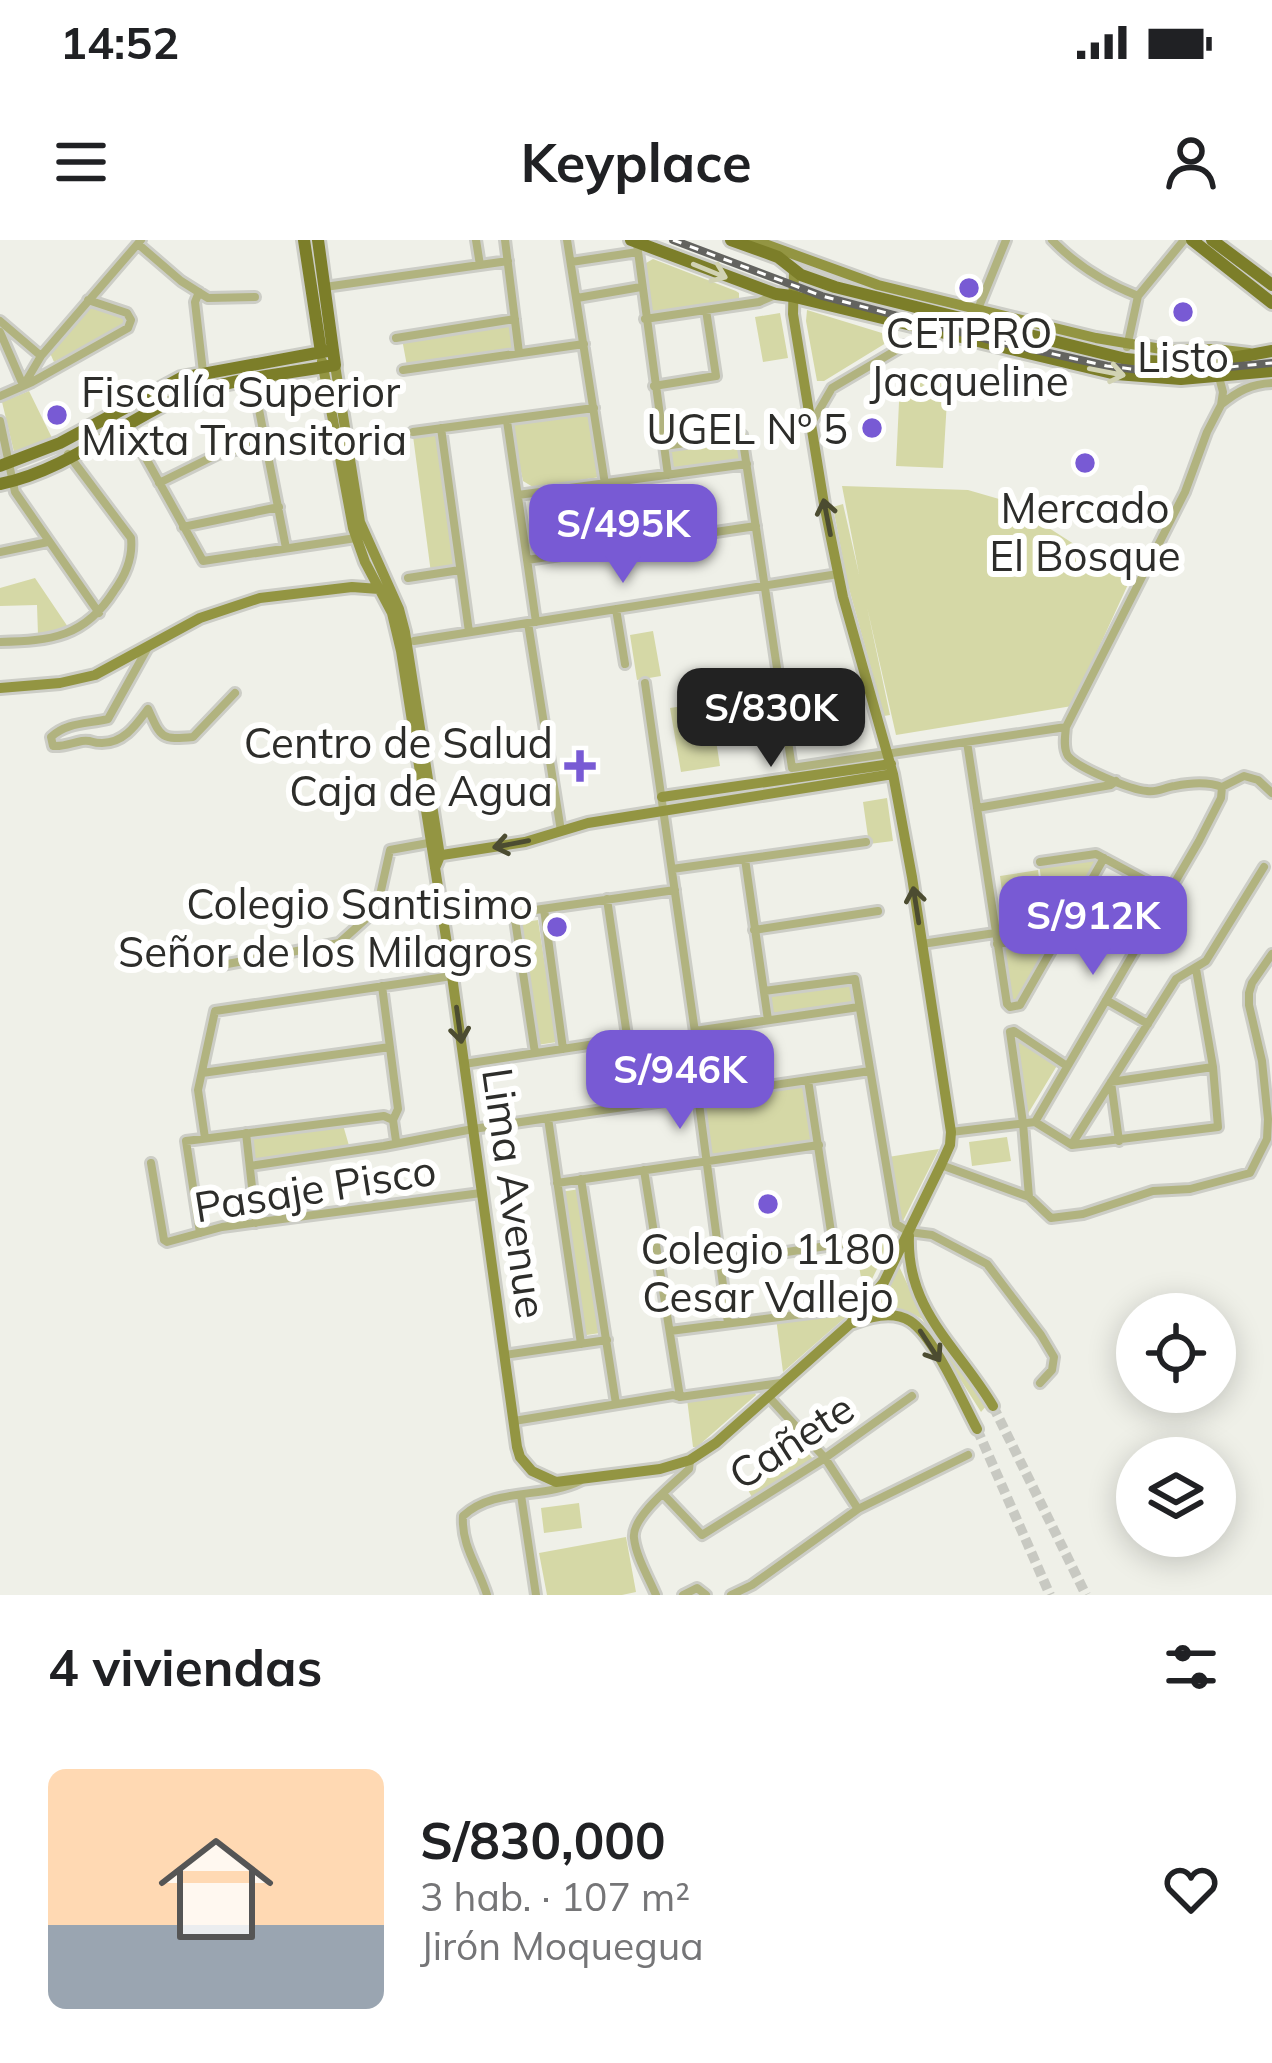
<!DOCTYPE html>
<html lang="es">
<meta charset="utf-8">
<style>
:root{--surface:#fff;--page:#f6f6f6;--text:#202124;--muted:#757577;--accent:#785ad4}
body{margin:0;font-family:Mulish,sans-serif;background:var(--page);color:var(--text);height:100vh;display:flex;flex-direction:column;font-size:45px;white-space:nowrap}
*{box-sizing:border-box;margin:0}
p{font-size:39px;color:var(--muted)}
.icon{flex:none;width:66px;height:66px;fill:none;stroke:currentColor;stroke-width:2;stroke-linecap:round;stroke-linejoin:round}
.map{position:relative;height:1355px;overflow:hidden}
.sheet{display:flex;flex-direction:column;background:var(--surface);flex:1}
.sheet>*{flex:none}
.controls{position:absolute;left:1116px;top:1053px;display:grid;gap:24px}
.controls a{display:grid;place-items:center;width:120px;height:120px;border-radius:50%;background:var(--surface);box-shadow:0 6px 30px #0003;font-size:60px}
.price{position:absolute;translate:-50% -102px;padding:0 27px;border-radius:24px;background:var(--accent);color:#fff;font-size:39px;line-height:78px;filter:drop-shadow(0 3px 6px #0008)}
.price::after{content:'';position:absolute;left:50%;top:72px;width:36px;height:27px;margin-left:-18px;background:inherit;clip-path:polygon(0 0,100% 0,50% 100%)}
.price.current{background:#222;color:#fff}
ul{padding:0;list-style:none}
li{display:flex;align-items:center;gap:36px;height:300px;padding:0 48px}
li span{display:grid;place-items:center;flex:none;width:336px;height:240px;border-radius:18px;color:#555}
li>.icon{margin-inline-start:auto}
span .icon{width:144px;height:144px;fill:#fffc;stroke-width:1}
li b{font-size:51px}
h2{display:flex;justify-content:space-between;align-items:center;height:144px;padding:0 48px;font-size:51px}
.status{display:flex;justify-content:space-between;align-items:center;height:84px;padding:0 60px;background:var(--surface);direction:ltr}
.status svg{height:33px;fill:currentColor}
header{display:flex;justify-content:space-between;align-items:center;height:156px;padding:0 48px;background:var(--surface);font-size:54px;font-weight:700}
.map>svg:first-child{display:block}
.green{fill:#d5d8a6}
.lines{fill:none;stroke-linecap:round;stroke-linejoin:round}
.secondary-tunnel{stroke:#c8c9c2;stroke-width:10;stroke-dasharray:10 5;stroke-linecap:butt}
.street-casing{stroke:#cccdc6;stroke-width:14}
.secondary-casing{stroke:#cccdc6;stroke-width:16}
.primary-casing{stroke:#cccdc6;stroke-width:18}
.street{stroke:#b1b37f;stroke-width:8}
.secondary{stroke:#939542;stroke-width:10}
.primary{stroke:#7c7e29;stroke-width:12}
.rail-casing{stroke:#63635f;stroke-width:8}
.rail{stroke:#fffffe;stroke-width:3;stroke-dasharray:9;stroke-linecap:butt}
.oneway{stroke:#d1d2b3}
.oneway2{stroke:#4c4c31}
.poi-dot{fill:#785ad4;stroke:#fffffe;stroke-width:4.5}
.labels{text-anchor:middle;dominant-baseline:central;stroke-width:12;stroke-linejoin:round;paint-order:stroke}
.poi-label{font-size:42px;fill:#2d2d2a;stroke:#fffffe}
.street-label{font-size:42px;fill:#2d2d2a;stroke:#fffffe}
</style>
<div class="status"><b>14:52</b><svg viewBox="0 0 49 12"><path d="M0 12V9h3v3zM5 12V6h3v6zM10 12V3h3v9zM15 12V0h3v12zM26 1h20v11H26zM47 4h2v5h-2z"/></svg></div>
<header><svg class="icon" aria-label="menu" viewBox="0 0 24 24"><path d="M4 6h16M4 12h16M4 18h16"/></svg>Keyplace<svg class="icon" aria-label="person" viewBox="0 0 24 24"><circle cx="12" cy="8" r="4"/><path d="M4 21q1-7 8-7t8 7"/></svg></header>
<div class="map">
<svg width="1272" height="1355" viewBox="0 0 1272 1355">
<rect width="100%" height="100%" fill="#eff0e8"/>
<path class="green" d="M653 19 736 51 739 53V59L736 62 651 74 644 32 646 23Z
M90 66 126 78 124 86 54 122 50 113Z
M807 70 882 93 886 103 824 141H817L806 81Z
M780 73 788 118 763 122 755 77Z
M510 83 514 109 407 126 402 99Z
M900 141 948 143 943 228 896 226Z
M29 151 53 200 15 216 2 162Z
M588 173 600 237 533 247 523 241 511 186 515 183Z
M440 192 458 329 431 333 413 196Z
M741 197 745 223 668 234 665 206Z
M842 246 968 250 1040 271 1038 281 1130 340 1072 466 896 495 867 367 890 475 884 476 847 341 833 267 843 264 859 334Z
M35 338 68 387 38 395 37 365 0 366V348Z
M653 391 661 436 637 440 630 395Z
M710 462 720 526 681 532 670 468Z
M887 558 893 601 869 604 863 562Z
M1095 616 1101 619 1059 691 1048 693 1039 623Z
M1038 630 1045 685 1007 690 1000 636Z
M538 680 557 802 537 805 519 683Z
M1050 698 1052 701 1017 765H1011L1000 705Z
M851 741 854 766 770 776 766 753Z
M1015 798 1058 824 1026 877Z
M803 842 812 902 708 917 700 857Z
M343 885 350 909 252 921 249 897Z
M1007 897 1011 921 972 926 969 902Z
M939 909 902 983 896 977 888 917Z
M580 949 600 1093 580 1096 560 952Z
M892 999 864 1055 855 1003Z
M899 1026 922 1076 988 1164 981 1172 922 1079C905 1068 890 1065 871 1070Z
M846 1071 847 1076 783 1132 776 1078Z
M753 1149 756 1155 697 1207H693L687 1159Z
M802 1206 814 1220 753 1259 748 1250Z
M579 1263 582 1288 544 1293 541 1268Z
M626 1297 636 1352 622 1355H547L539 1313Z"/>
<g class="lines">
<path class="secondary-tunnel" d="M993 1166 1086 1355
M977 1189 1050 1355"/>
<defs>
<path id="street" d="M476 0 480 25
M505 0 519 113
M567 0 605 244
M1052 0C1077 26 1105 43 1138 56
M138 4 181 41 208 58 255 57
M637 4 668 235
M571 22 638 12
M325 47 508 21
M199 52 195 62 203 132
M577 58 641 47
M978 69 1006 0
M645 79 759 62 775 55
M0 81 41 116
M0 92 23 145
M396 98 515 79
M1127 107 1138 56 1184 0
M403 130 584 104
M1219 137 1223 152 1221 165 1207 192 1185 252 1066 487C1065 496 1063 508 1068 516 1078 528 1131 550 1147 551 1157 553 1165 547 1175 546 1190 543 1209 542 1222 547
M253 139 286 308
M25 143 41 116 141 0
M654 146 716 136 706 70
M0 156 32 142 128 88 131 80 127 73 88 60
M1222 164C1238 151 1251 144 1272 143
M0 181 15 252 99 373
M507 181 536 382
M811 184 832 148 905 105
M128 186 203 321 356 298
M441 188 469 392
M413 192 594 168
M664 206 742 195 792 528 1066 487
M159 243 218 214 266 203
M518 255 747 224
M183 287 279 267
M0 312 48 302
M527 320 756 286
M408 338 460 330
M616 369 625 424
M528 383 561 591
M414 401 838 334
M0 402C51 401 85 397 114 351 125 336 133 317 131 298L68 214
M147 409 108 479C88 484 67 482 51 497L53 506C64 507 71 503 82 501 95 500 89 503 102 503 124 503 136 485 148 469 161 498 161 500 193 497L235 453
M645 443 704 855
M967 502 1007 764 1010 767 1020 765 1104 618
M1222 547 1244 536 1258 540 1272 553
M977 568 1111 545 1116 541
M745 619 768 780
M1040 622 1096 614 1169 653
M672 629 866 602
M607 659 637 864
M544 669 563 809
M754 690 878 671
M922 704 995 693
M997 704 1061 694
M222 725 339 703 367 678 380 655 390 610 434 602
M382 746 398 869 393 880
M764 751 855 739 896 984 909 992 932 995 987 1024 1041 1095 1054 1117 1052 1130 1040 1143
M1106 760 1148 784
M695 791 859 767
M1010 792 1023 883 1029 957
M1010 792 1014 791 1067 826
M535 813 514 673 675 650
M464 824 628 799
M202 833 390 807
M808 840 833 1005
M698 856 728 1083
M548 878 581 1104
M1035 882 1072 905 1218 887 1213 827 1196 729
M951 892 1035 882 1199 601 1221 558 1222 547
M246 893 256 983
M205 898 198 850 215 771 452 736
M1119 901 1111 842 1213 827
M1072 904 1176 739 1206 721 1264 627
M151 923 164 1000 167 1002 222 987 481 953
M941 925 1029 957 1051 978 1083 974 1153 951 1190 949 1250 933 1267 899 1268 879 1262 821 1249 765V753L1252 743 1272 714
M250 926 384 906 473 889 870 831
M644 930 680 1157
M581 939 616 1164
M557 943 819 905
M200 993 186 901 384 876 393 880 396 901
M720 1022 853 1002
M670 1091 866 1066
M504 1115 607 1100
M768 1156 825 1218 858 1269
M514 1181 673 1155 680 1157 781 1143
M521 1255 536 1355
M664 1255 702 1295 825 1218 912 1156
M487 1355C479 1328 461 1306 463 1276 494 1247 544 1259 580 1241
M656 1355C649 1338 636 1317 634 1298 631 1277 674 1244 689 1229L690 1221
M683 1355 697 1348 706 1355
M731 1355 752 1345 858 1269 968 1215"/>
<path id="secondary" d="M754 0 878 45 1096 98 1167 110 1215 109 1249 113
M322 121 353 288 365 322 392 373 401 411 452 736 517 1207 520 1217 532 1231 556 1242 660 1229 690 1220 716 1203 850 1084 884 1042 941 925 950 905 951 892 912 637 893 534 843 357 824 264 793 74 794 31
M335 125 360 282 399 369 405 392 440 616 435 628
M0 448 60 443 95 435 200 378 260 358 352 347 379 349
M662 557 891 524
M436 616 525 602 588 583 893 534
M909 996C906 1070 958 1107 993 1166
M853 1083C871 1076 893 1070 910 1081 934 1096 963 1163 977 1189"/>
<path id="primary" d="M304 0 321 112
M631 0 776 54 791 56 1116 134 1181 139 1272 131
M731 0 778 17 801 35 835 47 1126 119C1177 126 1222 121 1272 111
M1192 0 1272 63
M1212 0 1272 45
M0 226 60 203 181 138 333 110
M0 244C63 231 113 189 169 162 220 139 280 135 335 125L318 0"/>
</defs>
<use href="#street" class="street-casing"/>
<use href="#secondary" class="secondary-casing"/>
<use href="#primary" class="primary-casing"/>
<use href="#street" class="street"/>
<use href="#secondary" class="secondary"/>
<use href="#primary" class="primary"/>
<defs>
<path id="rail" d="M673 0 822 56 986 99 1107 126 1165 133 1272 123"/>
</defs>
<use href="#rail" class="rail-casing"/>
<use href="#rail" class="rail"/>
</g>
<defs><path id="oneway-shaft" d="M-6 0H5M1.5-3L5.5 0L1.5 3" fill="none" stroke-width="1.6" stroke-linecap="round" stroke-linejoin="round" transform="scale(3)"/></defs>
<g class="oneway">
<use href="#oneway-shaft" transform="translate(710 31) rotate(22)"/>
<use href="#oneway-shaft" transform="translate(1107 132) rotate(11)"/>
</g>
<g class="oneway2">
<use href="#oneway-shaft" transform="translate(827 277) rotate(-101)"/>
<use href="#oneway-shaft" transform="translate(511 604) rotate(169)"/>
<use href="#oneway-shaft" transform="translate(916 665) rotate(-99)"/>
<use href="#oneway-shaft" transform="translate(459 785) rotate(82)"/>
<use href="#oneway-shaft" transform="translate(930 1106) rotate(57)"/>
</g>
<g class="poi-dot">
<circle cx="969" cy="48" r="12"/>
<circle cx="1183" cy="72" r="12"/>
<circle cx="57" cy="175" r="12"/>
<circle cx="872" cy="188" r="12"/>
<circle cx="1085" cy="223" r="12"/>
<path d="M574 508h12v12h12v12h-12v12h-12v-12h-12v-12h12z"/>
<circle cx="557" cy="687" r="12"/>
<circle cx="768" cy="964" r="12"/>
</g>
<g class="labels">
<g class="poi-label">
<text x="969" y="92">CETPRO<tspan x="969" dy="48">Jacqueline</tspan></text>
<text x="1183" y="116">Listo</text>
<text x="81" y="151" text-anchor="start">Fiscalía Superior<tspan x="81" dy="48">Mixta Transitoria</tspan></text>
<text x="848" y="188" text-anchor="end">UGEL Nº 5</text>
<text x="1085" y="267">Mercado<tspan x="1085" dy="48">El Bosque</tspan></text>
<text x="553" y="502" text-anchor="end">Centro de Salud<tspan x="553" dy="48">Caja de Agua</tspan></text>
<text x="533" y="663" text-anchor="end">Colegio Santisimo<tspan x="533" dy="48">Señor de los Milagros</tspan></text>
<text x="768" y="1008">Colegio 1180<tspan x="768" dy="48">Cesar Vallejo</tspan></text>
</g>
<g class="street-label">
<text transform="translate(315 948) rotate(-9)">Pasaje Pisco</text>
<text transform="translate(515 953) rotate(82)">Lima Avenue</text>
<text transform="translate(791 1201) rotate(-33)">Cañete</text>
</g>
</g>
</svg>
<div class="controls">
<a><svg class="icon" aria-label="locate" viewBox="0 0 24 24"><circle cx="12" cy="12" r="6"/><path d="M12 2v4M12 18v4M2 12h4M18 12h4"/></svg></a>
<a><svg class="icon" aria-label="layers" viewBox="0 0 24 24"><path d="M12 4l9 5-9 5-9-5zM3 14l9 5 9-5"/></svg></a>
</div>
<b class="price" style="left:623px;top:346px">S/495K</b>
<b class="price current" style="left:771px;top:530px">S/830K</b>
<b class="price" style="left:1093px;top:738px">S/912K</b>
<b class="price" style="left:680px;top:892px">S/946K</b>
</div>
<section class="sheet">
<h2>4 viviendas<svg class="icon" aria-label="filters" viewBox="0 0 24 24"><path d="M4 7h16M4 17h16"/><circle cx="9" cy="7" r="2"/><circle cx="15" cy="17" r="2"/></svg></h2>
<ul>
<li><span style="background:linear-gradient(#ffd9b3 65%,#9aa5b1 0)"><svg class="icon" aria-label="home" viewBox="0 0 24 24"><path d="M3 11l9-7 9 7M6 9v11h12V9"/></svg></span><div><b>S/830,000</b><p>3 hab. · 107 m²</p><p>Jirón Moquegua</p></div><svg class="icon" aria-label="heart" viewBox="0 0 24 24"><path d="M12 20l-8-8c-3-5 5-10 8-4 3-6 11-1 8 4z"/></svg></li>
</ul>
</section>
